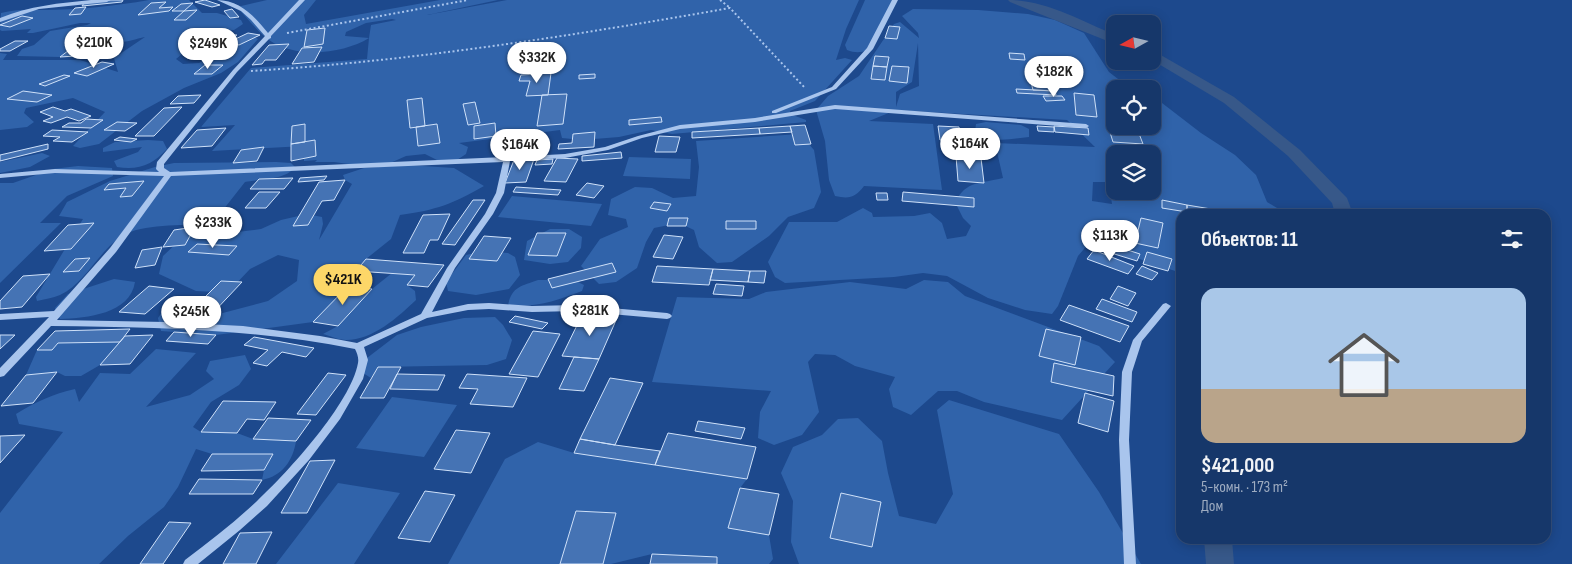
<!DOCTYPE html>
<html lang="ru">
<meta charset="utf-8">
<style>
:root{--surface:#16376a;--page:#234272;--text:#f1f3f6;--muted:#9eacc1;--line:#35517e;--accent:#fdd768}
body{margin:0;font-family:"Sofia Sans Condensed",sans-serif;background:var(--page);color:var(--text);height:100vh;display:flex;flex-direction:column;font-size:19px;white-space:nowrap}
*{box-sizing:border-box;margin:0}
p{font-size:16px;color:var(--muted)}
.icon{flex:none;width:28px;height:28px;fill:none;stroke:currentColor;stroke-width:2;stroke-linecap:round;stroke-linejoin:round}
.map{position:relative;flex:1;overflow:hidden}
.side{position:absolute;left:1176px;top:209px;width:375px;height:335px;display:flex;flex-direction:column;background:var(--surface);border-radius:15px;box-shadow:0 2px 12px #0003,0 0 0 1px var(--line)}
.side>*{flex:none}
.needle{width:32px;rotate:262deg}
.fabs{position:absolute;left:1106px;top:15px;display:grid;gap:10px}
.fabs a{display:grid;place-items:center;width:55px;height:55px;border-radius:10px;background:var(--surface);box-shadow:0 2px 12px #0003,0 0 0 1px var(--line);font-size:25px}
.price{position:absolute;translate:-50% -42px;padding:0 11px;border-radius:18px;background:#fff;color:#222;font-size:16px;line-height:32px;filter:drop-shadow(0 1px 2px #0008)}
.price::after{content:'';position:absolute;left:50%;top:30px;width:15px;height:11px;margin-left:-8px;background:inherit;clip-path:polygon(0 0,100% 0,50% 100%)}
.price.current{background:var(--accent);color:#111}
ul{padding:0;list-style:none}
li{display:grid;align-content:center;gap:10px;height:265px;padding:0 25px}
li+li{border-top:1px solid var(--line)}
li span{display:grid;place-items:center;height:155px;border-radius:15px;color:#555}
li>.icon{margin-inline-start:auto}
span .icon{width:90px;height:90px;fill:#fffc;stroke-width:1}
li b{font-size:21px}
h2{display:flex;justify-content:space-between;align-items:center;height:60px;padding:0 25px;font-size:21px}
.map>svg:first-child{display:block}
.green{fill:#3063aa;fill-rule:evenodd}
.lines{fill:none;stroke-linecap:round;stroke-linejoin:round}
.canal{fill:#375889;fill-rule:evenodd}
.building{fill:#4573b4;stroke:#cfe1f9}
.path{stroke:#a9c5ed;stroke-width:2;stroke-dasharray:2 2.5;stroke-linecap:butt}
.minor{fill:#a9c5ed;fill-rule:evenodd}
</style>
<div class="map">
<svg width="1572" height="564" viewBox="0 0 1572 564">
<rect width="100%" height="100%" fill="#1d498d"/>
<path class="green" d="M149 0H189L202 13H217L241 20 243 24 234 30 206 34 176 59 183 64 199 63 212 56 207 50C218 43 248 33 258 39L238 62 221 73 184 88 142 111 99 144 80 148 73 146 105 112 73 98 26 108 24 113 34 122 27 127 0 130V53L7 54 3 60H80L118 72 114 58 145 37C130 40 120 46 105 38L109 32 101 33 74 42H100L123 47 103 58 17 56 22 49 34 45 50 31 87 25 91 23H80L33 33H27L31 29 2 31 0 30 1 13C16 9 28 10 43 10 78 10 115 6 149 0Z
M267 0H316L304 15 306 24 440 0H498L427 15 507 0H859L846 29 836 60 845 58 852 60 815 101 790 111V114L806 120V122L672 134 651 130 619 137 582 140 562 138 560 130 459 143 468 147 466 154 454 162H441L425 154 406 156 388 164 363 166 334 162H315L317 160 304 161V146L212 151 235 125 201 127 251 68 367 59 369 38C343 54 296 59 269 40 257 31 247 18 237 7ZM392 19 396 20 371 25 369 38 345 36 346 32 366 23Z
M865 0H894L868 50C860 53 855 53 847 50L845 45Z
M913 9 978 10 1028 14 1055 20 1084 33 1109 72 1131 89H1115V126H1152L1153 98 1162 103 1201 133 1235 155 1256 175 1267 202 1287 214H1181V273L1104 247 1089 243 1078 256 1058 306 1052 314 1025 310 988 298 947 276 923 273 894 277 785 283 775 277 768 262 789 222H837L863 208 872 213 873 217 914 216 930 213 942 223 947 239 966 236 971 226 963 218 955 202C967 180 980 184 1003 178L995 143 1095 147 1067 120 896 110 869 121 933 124 942 190 864 186C855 198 849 199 835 196L829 180 825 141 816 110 828 96 859 76 894 24 900 22 919 38 918 33 902 16ZM918 43 919 86 900 94 896 107V92L912 82ZM1115 154H1152V191H1115ZM1093 182H1109L1112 204 1092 201Z
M986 122 1021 125 1029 129V137C1011 139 988 144 975 131L976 124Z
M800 134 814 150 821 192 814 208 788 217 769 236 732 262 717 263 699 247 694 230 679 223 654 228 646 242 637 268 616 282 599 284 581 266 600 239 628 227 626 219 608 215 611 199 635 187 652 188 673 198 696 196 699 167 696 141Z
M148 140 163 141 167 149C153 164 139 171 117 167L114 161 138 152 142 147 103 152V148L115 142Z
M42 153 50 156 30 167 0 173V162Z
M629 157 691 159 690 179 623 176Z
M276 162 291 163 295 167C286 180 260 179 245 182L212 224C189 225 147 224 128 233 99 247 88 282 60 295 53 298 44 299 37 301L36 297 83 219 59 216 67 202 110 181 155 167 174 163Z
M407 165 454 168 484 186C452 204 437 210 400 215L391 239 366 259 356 271 348 286 313 322 216 335 161 331 158 318 162 312 179 308 200 319 268 301 297 281 299 260 278 255 250 269 232 288 218 292 196 291 159 274 163 256 182 238 208 230 223 228 237 232 261 229 281 220 307 214 322 217 323 224 319 240 352 184 345 180 343 175 364 168Z
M78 166 112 168 113 176 67 196 40 223H61L0 283V183H13L53 169Z
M512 196 602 204 591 226 498 217Z
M550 229H569L582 237 581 248 568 262 550 264 524 260 527 241Z
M484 251 508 253 515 257 520 275 509 289 476 295 448 291 446 282 466 255Z
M392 273 415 275 407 285 415 291 416 300C398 317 373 340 346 340 339 340 330 336 323 334L338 326 372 289Z
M114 279 135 282C130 314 87 318 60 319L55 308 68 294Z
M538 280H574L584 285 582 291C556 301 536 308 508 305 512 286 522 286 538 280Z
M924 280 948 282 965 296 1099 346 1115 362 1062 420 984 402 957 391H938L911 415 893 407 889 389 895 377 855 366 835 355 815 354 808 362 819 412 802 435 774 445 758 438 760 412 771 391 652 382 677 297 749 299 766 292 850 282 906 289Z
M495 317 503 325 512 340 506 359 487 365 378 367 371 378 363 373 367 358 397 335 421 327 464 318Z
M120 342 100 365 81 376H65L57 372 26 375 37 350H52L58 343Z
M156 349 196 353 146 407 190 395 214 379 206 371 210 361 245 355 251 369 239 385 211 402 193 427 201 432 237 433 253 439 296 441C293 461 282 476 262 480L264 470 273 454H212L196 449 178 487 164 507 128 536 99 564H0V513L63 432 19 424 16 414C35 402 53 394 75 389L79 402 100 373 130 374Z
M392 397 457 405 424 457 356 448Z
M949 400 1059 434 1099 492 1141 564H799L791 542 793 501 781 473 793 447 822 435 838 419 858 418 882 441 888 473 899 516 936 524 953 494 937 410Z
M538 442 574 453 747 479 740 488 728 528 769 535 773 559 769 564H717V557L652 554 611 564H603L616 513 577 511 560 564H448L505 459Z
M338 483 400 493 354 564H276Z"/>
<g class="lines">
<path class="canal" d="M1008 0C1045 0 1082 21 1115 35V44L1010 2Z
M1152 50 1234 97 1300 150 1347 198 1353 214H1335L1332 203 1288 156 1224 103 1152 60Z
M1204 539H1232L1234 564H1206Z"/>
</g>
<path class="building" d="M111 0H123L122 2 82 6 84 3Z
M205 0 220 5 212 7 195 2Z
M166 2 159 8 173 7 169 11 138 15 151 3Z
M193 3 184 11H172L181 4Z
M86 7 81 14 69 15 75 8Z
M232 9 239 17 230 18 224 11Z
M197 10 186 20H174L184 11Z
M22 16 33 18 10 27 0 25Z
M889 26 900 27 897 39 885 38Z
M325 28 323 44 304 47 307 30Z
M248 33 260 35 239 45 227 43Z
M106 34 92 45H77L91 35Z
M219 34 237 35 218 48 200 47Z
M15 41H28L10 51H0V49Z
M289 44 276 60H265L262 64 252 65 269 45Z
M89 46 76 56 60 57 73 47Z
M322 47 314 62 292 64 302 48Z
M203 48 199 57 187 58 190 50Z
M1009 53 1024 54 1025 60 1010 59Z
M875 56 889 57 887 67 873 66Z
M102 62 114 64 87 76 74 73Z
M205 65H223L212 74H194Z
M873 66 887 67 885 80 871 79Z
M892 66 909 67 907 83 889 81Z
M1028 67 1049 68 1053 83 1031 82Z
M551 73 548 95 526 96 530 81H519L521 75Z
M595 74V78L579 79V75Z
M64 75 70 76 45 86 39 84Z
M1031 82 1053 83 1055 91 1033 90Z
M1016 89 1055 91 1056 95 1017 93Z
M23 91 52 95 37 102 7 99Z
M1074 93 1094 95 1097 117 1076 115Z
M567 94 563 124 537 126 542 95Z
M201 95 194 103 170 104 178 96Z
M1043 96H1062L1065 100 1046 101Z
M422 98 425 126 410 128 407 100Z
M475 102 480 123 468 125 463 104Z
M53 107 65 111 71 109 91 116 79 121 67 117 51 123 43 121 53 117 40 112Z
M182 107 154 136H135L164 108Z
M661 117 662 122 629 125V120Z
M86 119 103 120 91 128 62 127 69 123H81Z
M117 122 137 123 125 131 104 130Z
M495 123 496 136 474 139V126Z
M305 124V142L291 144 292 126Z
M437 124 440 143 418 146 416 127Z
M805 125 811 144 795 145 790 126Z
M790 126 792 132 760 134 759 128Z
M938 126 959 127 961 141 940 140Z
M1037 126 1054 127V132L1038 131Z
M1054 126 1088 128 1089 135 1055 132Z
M226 128 212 146 181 148 197 130Z
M759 128 760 134 692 138V132Z
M1109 129 1138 131 1143 144 1113 142Z
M52 130 88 132 72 142 53 141 60 137 43 136Z
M595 132 594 147 558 149 559 144 572 143 573 134Z
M659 136 680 137 676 152H655Z
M120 137 137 139 131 142 114 140Z
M315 140 316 156 291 161V144Z
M48 144V149L0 161V155Z
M264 147 257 161 233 163 241 150Z
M1117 149 1138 150 1139 154H1119Z
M621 152 622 158 582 161V156Z
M956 156 981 158 984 183 958 181Z
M557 158 578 159 566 182 544 181Z
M534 159 526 182 505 183 514 160Z
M553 159 552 164 535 165 537 160Z
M327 176 324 180 298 182 300 178Z
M293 178 284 189H250L259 179Z
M345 180 334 200 322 201 308 225 293 226 319 182Z
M144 181 132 196 120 197 126 188 104 190 109 184Z
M587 183 604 186 594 198 576 195Z
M516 187 561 190 558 195 513 192Z
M259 192H280L266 208H245Z
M903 192 974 198V207L902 201Z
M876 193H887L888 200H877Z
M473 200H485L455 245 442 244Z
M1162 200 1187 205V212L1162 208Z
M654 202 671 204 667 211 650 208Z
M1187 205 1217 210V214H1187Z
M450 214 438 240H430L424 253H403L423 215Z
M669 218H688L686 226H667Z
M1141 218 1163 223 1158 248 1135 243Z
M726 221H756V229H726Z
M94 223 71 249 44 251 68 225Z
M195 227 185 245 163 247 174 230Z
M537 233H566L557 256 528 255Z
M664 235 683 237 673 259 653 257Z
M484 236 511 238 497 261 469 259Z
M197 244 237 246 229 255 188 252Z
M1112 245 1140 254 1137 261 1108 252Z
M162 247 155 265 135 268 142 250Z
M1094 250 1134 266 1128 274 1087 259Z
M1147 252 1172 259 1168 271 1143 264Z
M90 258 79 271 63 272 75 259Z
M366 259 444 265 428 287 407 285 415 275 356 271Z
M612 263 616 272 552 288 548 279Z
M657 266 713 269 709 285 652 282Z
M1142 266 1158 273 1152 280 1136 274Z
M713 269 750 271 748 282 710 280Z
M750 271H766L764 283 748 282Z
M50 274 22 307 0 309V301L23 276Z
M221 281 242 282 211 315 189 313Z
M716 284 744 286 742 296 713 294Z
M149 286 174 289 145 314 119 312Z
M348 286 372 289 338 326 313 322Z
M1118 286 1136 293 1128 306 1110 299Z
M1102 299 1137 312 1132 322 1096 309Z
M1069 305 1129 326 1120 342 1060 320Z
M582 315 617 318 599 359 562 356Z
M515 316 548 323 542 329 509 322Z
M130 329 120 342 58 343 52 350H37L55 331Z
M1046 329 1081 337 1075 365 1039 356Z
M533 331 560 334 538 377 509 374Z
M174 332 216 335 208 344 166 341Z
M0 335H15L0 349Z
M153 335 130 364 100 365 125 336Z
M254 337 314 348 306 357 282 352 267 366 253 363 268 350 244 345Z
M574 357 599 359 584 391 559 389Z
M1054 363 1114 376 1113 396 1051 382Z
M378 367H401L384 398H360Z
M57 372 33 403 1 406 26 375Z
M328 373 346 375 316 415 297 414Z
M397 374 445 375 438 390 390 389Z
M467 374 527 378 513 407 470 404 478 389 459 388Z
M610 378 643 383 615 445 580 439Z
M1085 393 1114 401 1108 432 1078 423Z
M223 401 276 402 264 420 247 419 237 433 201 432Z
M268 418 311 420 296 441 253 439Z
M698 421 745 428 741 439 695 431Z
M456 430 490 433 471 473 434 469Z
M668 433 756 447 747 479 655 465Z
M25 435 0 463V436Z
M580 439 615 445 660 451 655 465 574 453Z
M212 454H273L264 470 201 471Z
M335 460 307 513H281L310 461Z
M199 479 262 480 253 494H189Z
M740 488 779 494 769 535 728 528Z
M425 491 455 495 430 542 398 538Z
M841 493 881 502 872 547 830 538Z
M576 511 616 513 603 564H560Z
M169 522 191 523 163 564H140Z
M272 532 256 564H223L240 533Z
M652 554 717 557V564H650Z"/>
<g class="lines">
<path class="path" d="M720 0 729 7
M287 33 468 0
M251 71C412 61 571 36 730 8L805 88"/>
<path class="minor" d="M91 0H110L107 2 39 9 0 22V18C29 6 60 3 91 0Z
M217 0C240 0 255 17 268 33L299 0H305L271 36V38L269 39 237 72 164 164V168L170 172 504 157 507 156 510 157 565 154 605 147 638 136 680 125 755 118 835 105 1086 124 1089 126 1086 128 835 109 755 122 680 129 642 138 608 150 565 158 510 161 504 193 493 214 455 268 432 312 468 304 489 303 532 306 577 305 667 313 670 314 672 316 670 318 667 319 577 311 532 312 489 309 468 310 427 318 364 347 368 360 363 379 340 419 309 460 267 506 240 530 198 564H183L185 560C210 541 235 522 258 500 288 472 351 403 358 363 359 358 357 353 355 349 254 329 153 327 51 326L4 376 0 377V368L49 317 0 320V314L54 311 110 248 164 176 55 173 0 178V174L55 169 159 172 156 169 157 162 233 70 265 36 251 20 241 11ZM503 162 496 193 485 214 447 268 421 314 357 343 320 336 243 326 166 322 57 320 116 252 171 176Z
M892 0H898L873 49 836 89 776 113H772V111L832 87 867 48Z
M1166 303 1171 306 1142 341 1132 372 1129 440 1136 564H1124L1119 440 1122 372 1133 340 1163 304Z"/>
</g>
</svg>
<div class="fabs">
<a><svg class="needle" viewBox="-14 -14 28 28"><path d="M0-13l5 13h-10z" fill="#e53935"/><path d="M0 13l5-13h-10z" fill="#9eacc1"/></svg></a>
<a><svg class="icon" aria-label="locate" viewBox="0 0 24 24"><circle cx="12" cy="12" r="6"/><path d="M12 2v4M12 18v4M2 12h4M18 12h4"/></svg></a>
<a><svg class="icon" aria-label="layers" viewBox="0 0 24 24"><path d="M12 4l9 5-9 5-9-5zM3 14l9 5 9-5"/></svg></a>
</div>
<b class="price" style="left:94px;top:69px">$210K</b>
<b class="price" style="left:208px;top:70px">$249K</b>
<b class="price" style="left:537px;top:84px">$332K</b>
<b class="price" style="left:1054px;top:98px">$182K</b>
<b class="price" style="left:970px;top:170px">$164K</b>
<b class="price" style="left:520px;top:171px">$164K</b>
<b class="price" style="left:213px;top:249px">$233K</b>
<b class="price" style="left:1110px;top:262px">$113K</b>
<b class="price current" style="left:343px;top:306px">$421K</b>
<b class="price" style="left:590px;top:337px">$281K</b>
<b class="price" style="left:191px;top:338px">$245K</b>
<section class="side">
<h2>Объектов: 11<svg class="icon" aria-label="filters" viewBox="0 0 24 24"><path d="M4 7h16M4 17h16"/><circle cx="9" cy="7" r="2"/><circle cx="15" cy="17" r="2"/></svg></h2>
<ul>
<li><span style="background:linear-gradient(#a9c7e8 65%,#b9a48a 0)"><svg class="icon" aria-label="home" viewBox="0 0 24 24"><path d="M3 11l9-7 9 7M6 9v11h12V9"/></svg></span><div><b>$421,000</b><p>5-комн. · 173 m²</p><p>Дом</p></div></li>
</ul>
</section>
</div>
